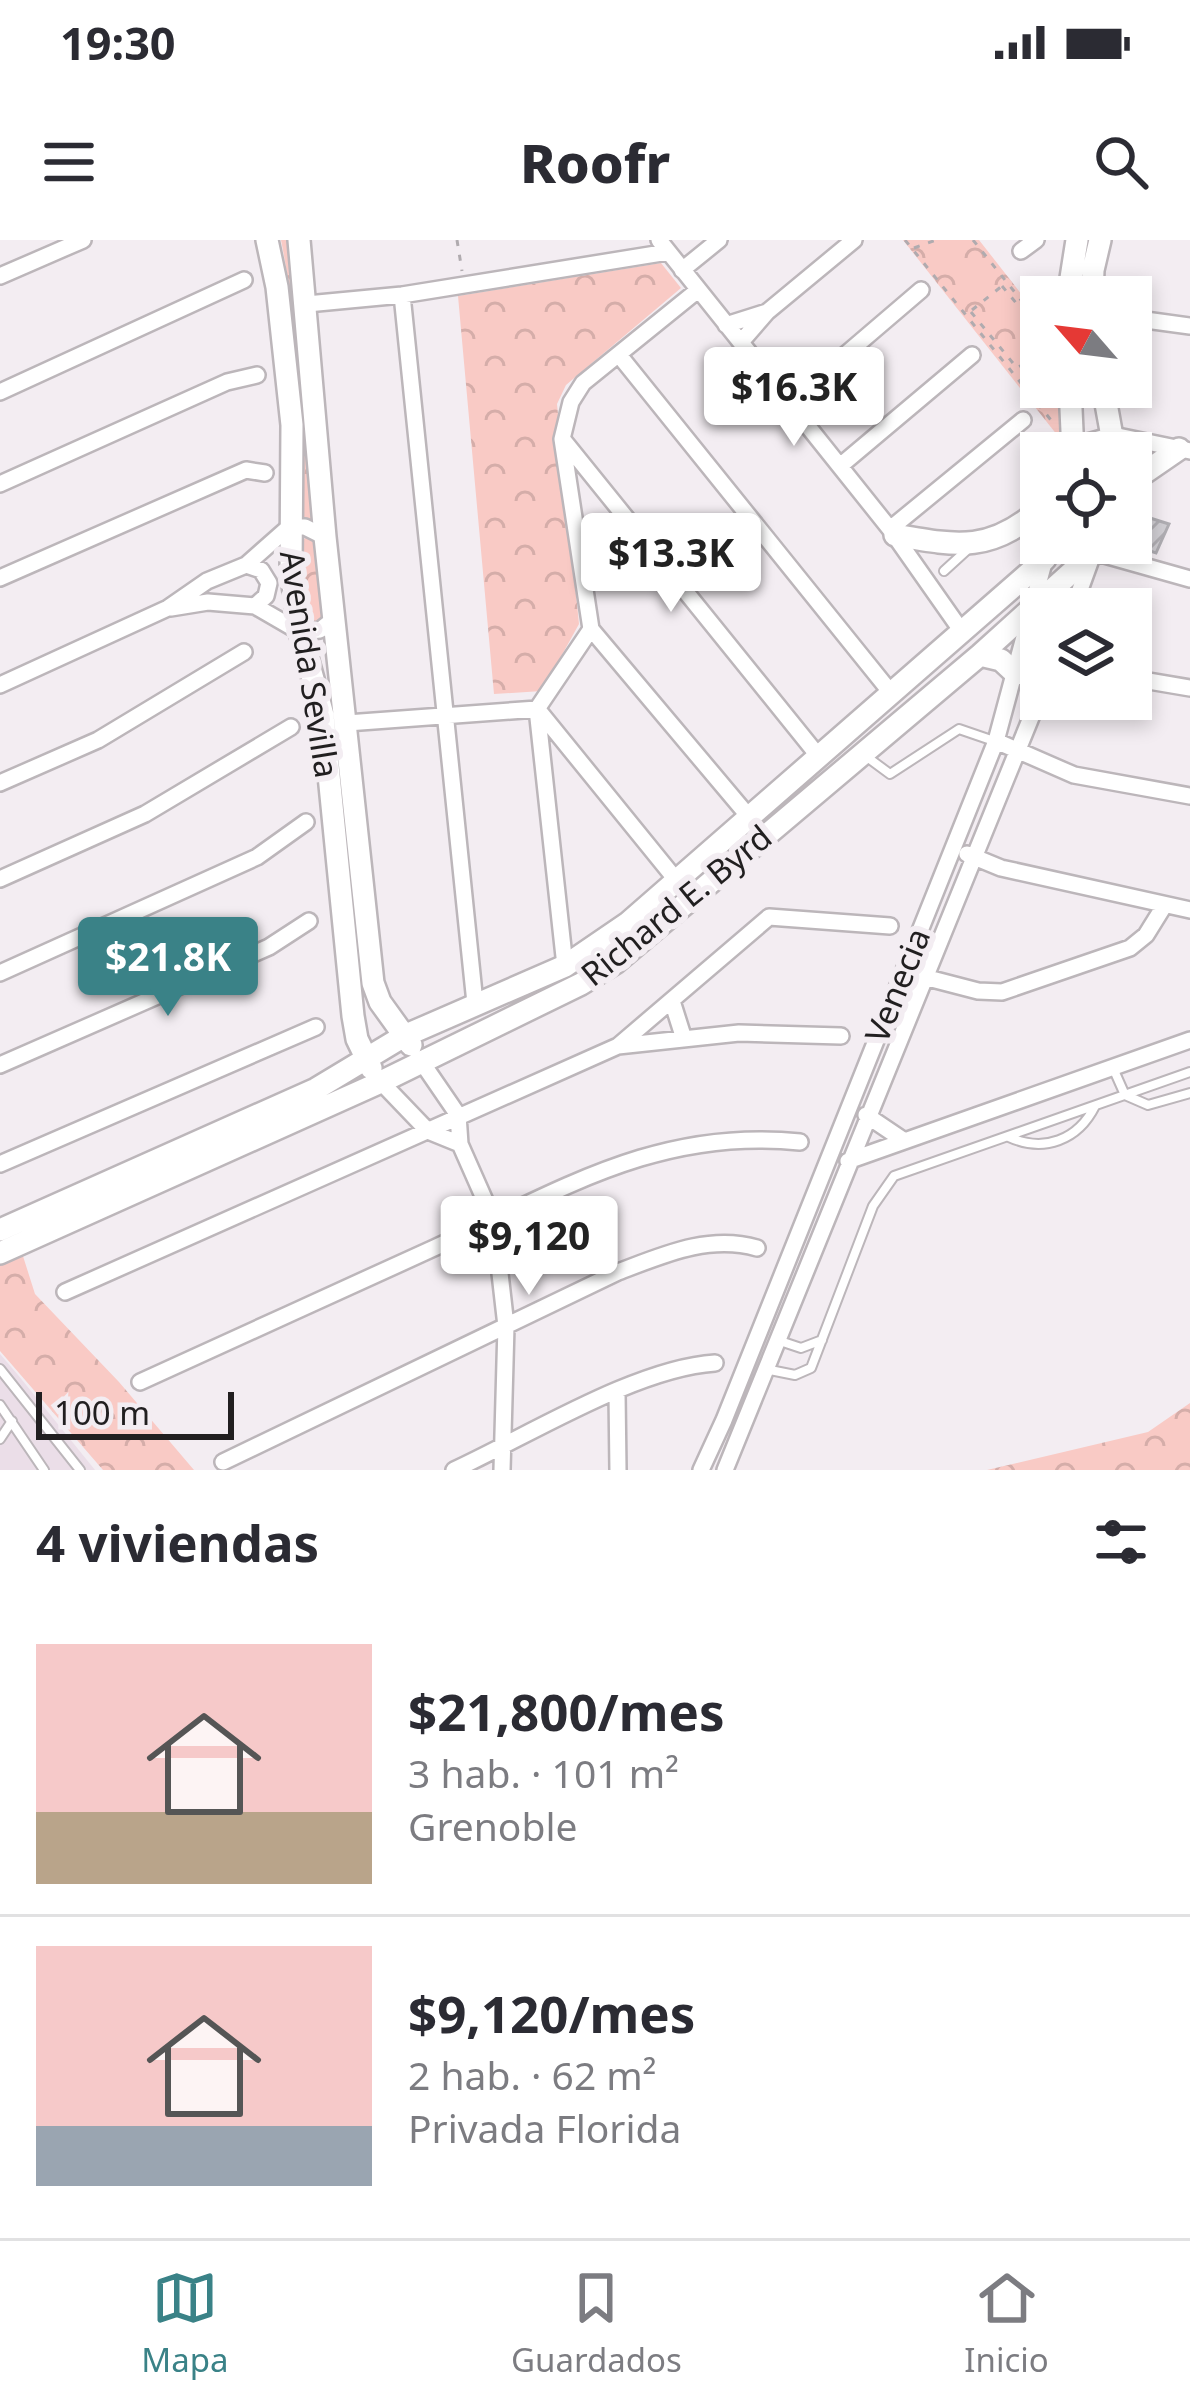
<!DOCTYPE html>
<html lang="es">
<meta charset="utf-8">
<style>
:root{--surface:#fff;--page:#f7f7f7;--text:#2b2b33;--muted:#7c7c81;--line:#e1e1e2;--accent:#3a8287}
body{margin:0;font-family:"Noto Sans",sans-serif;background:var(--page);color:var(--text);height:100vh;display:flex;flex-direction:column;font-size:45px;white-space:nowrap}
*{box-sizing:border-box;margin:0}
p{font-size:39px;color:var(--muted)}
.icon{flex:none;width:66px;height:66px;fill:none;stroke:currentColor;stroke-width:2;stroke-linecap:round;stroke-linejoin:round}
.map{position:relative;height:1230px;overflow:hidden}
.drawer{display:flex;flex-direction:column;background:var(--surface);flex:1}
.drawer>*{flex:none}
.needle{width:78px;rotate:298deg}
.fabs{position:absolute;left:1020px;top:36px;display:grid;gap:24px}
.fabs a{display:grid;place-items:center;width:132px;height:132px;border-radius:0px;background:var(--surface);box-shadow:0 6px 18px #0003;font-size:60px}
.scale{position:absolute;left:36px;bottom:30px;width:198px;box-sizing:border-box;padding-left:12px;border:6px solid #211f20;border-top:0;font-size:33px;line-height:42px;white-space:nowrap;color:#211f20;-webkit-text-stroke:9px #f3edf2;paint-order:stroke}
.price{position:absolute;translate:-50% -102px;padding:0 27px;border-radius:12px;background:#fff;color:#222;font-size:39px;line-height:78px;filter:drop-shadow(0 3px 6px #0008)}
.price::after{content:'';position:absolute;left:50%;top:72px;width:36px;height:27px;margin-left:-18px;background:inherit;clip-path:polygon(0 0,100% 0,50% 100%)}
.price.current{background:var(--accent);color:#fff}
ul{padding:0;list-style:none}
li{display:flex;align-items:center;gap:36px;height:300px;padding:0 36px}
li+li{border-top:3px solid var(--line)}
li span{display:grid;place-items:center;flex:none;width:336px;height:240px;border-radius:0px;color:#555}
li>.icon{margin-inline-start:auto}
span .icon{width:144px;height:144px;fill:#fffc;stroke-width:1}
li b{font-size:51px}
h2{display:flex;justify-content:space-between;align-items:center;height:144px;padding:0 36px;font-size:51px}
.status{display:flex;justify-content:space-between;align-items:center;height:84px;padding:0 60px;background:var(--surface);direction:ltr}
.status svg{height:33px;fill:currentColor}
header{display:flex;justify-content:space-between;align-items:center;height:156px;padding:0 36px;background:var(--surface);font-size:54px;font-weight:800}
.menu{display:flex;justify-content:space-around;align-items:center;height:168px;border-top:3px solid var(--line);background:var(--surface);font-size:33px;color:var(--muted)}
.menu a{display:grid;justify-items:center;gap:6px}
.menu .current{color:var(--accent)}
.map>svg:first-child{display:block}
.built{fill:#ebdee8}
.park{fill:url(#park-crowns)}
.building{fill:url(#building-hatch);stroke:#b0aeb3;stroke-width:3}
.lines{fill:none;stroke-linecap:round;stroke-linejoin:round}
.lane-casing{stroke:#bcb6ba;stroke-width:12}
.street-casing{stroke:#bcb6ba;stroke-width:20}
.secondary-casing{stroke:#bcb6ba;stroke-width:26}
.path{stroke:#b0abaf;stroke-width:3;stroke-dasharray:6 9;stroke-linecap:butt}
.lane{stroke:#fff;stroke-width:8}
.street{stroke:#fff;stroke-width:15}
.secondary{stroke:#fff;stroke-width:21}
.labels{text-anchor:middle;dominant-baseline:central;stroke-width:12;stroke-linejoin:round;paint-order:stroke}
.street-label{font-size:33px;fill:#211f20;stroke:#f3edf2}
</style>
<div class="status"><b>19:30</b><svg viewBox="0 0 49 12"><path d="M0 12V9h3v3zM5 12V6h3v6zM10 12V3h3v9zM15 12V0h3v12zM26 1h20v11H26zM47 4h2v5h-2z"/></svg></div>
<header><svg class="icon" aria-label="menu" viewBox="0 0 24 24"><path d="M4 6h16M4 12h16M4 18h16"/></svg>Roofr<svg class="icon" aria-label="search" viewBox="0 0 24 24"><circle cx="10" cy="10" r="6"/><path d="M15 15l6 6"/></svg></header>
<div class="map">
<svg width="1190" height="1230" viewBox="0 0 1190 1230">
<defs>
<pattern id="park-crowns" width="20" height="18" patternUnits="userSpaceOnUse" patternTransform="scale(3)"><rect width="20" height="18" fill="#f9cac5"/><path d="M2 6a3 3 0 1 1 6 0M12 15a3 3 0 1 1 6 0" fill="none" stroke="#d5ada9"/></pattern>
<pattern id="building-hatch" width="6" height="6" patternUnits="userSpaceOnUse" patternTransform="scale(3)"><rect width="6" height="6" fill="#d1cfd4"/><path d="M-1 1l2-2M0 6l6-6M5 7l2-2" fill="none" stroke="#b3b1b6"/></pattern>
</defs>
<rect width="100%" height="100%" fill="#f3edf2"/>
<path class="built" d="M0 1114 18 1135 95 1230H0Z"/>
<path class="park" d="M281 0H292L319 282H302C307 190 299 91 281 0Z
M903 0H979L1041 79V147H1064L1065 205Z
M661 23 681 48 566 145 557 164 579 384 542 451 494 454 458 56Z
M307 296 316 300 328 378 316 385 309 379 300 303Z
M22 1013 35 1054 119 1142 194 1230H103L0 1111V1023Z
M1190 1163V1230H987L1148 1192Z"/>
<path class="building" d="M1150 278 1169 284 1156 313 1138 307Z"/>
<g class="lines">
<defs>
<path id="lane" d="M944 331 967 310
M867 517 890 534 959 489 994 501
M1113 828 1125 855 1148 865 1190 853
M1009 897C1044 913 1078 900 1095 866
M780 1101 801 1108 822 1100
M0 1129 80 1230
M765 1129 795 1135 811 1128 873 966 894 936 1190 832
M0 1165 44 1230
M0 1199 12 1181"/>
<path id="street" d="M659 0 890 289 963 393
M1021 11 1036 0
M682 30 719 0
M0 36 83 0
M402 55 475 763
M307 64 402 55 668 12
M1131 78 1190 86
M726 85 767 72
M741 102 767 72 854 0
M619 115 892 454
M0 152 244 40
M790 162 921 50
M564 201 820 518
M1073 206 1113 195 1190 211
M840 226 972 115
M0 244 227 142 257 135
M890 289 1023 180
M1051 304 1070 312H1094L1190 339
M246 325 261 330 269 343 266 356 255 366
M0 338 246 230 265 233
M171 368 208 362 255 366 300 392 320 390 335 378
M1073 369 1093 314
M591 389 750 578
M1131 438 1190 448
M0 445 168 368 207 341 246 325 289 287H305L325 297
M537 469 591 389 562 199 571 162 583 143 698 50
M537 469 565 726
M539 471 677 641
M347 483 537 469
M996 501 1074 535 1190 556
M0 543 98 500 244 412
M967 614 1001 628 1190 670
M0 639 145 574 291 487
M0 733 257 617 306 582
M924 737 978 751 1002 752 1130 708 1146 695 1164 666
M672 761 684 799
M618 806 769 677 890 686
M421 821 458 875 460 904 494 981 506 1086 502 1230
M0 825 269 707 309 681
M381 842 428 891 460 904
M866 875 903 900
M848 921 1190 800
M0 924 316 787
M65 1052 618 806 739 793 841 796
M140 1142C238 1097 336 1053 434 1008 558 952 657 887 800 902
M617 1153 618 1230
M223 1222 618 1032C663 1015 709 994 757 1008
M454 1230C528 1196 636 1128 715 1123
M701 1230 724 1180 996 501 1045 319
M725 1230 1041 453"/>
<path id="secondary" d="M267 0 277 47 292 185 291 332 300 392 323 475 353 776 357 799 371 828
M299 0 325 297 373 743 380 762 411 805
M1068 57 1077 0
M1092 57 1093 30 1100 0
M1070 147 1073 213
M1103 147 1115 213
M1131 242 1179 209
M895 295C957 306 991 313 1041 268
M980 415 1001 420 1016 434
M0 990 316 849 404 796 565 726 628 683 1045 319 1051 303
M0 1013 381 842 581 744 615 723 980 415 1094 312 1097 303"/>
</defs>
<use href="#lane" class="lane-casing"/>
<use href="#street" class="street-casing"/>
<use href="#secondary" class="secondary-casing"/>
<path class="path" d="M457 0 462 31
M905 0 1055 185
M973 0 1041 85
M914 8 936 0
M1002 46 1041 93
M972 70 1002 46
M971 72 1017 128 1041 113"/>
<use href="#lane" class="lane"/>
<use href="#street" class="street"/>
<use href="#secondary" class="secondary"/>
</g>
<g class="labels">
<g class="street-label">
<text transform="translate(310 424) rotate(81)">Avenida Sevilla</text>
<text transform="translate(676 665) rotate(-39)">Richard E. Byrd</text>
<text transform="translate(897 745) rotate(-68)">Venecia</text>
</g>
</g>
</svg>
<div class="fabs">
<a><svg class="needle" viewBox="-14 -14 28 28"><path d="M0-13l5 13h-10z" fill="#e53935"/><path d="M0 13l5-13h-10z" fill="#7c7c81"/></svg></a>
<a><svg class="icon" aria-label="locate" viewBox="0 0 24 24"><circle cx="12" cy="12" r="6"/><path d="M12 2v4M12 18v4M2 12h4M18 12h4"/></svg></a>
<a><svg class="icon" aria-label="layers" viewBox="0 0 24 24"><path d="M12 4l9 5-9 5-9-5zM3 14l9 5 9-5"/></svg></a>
</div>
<div class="scale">100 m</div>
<b class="price" style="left:794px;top:209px">$16.3K</b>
<b class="price" style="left:671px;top:375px">$13.3K</b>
<b class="price current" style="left:168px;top:779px">$21.8K</b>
<b class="price" style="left:529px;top:1058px">$9,120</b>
</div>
<section class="drawer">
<h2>4 viviendas<svg class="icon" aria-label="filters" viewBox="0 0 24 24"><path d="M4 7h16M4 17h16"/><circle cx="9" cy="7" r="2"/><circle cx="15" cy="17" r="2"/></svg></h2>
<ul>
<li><span style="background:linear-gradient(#f6c9c9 70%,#b9a48a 0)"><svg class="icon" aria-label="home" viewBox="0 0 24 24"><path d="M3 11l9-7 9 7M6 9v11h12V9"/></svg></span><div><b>$21,800/mes</b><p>3 hab. · 101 m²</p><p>Grenoble</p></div></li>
<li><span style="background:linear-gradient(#f6c9c9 75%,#9aa5b1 0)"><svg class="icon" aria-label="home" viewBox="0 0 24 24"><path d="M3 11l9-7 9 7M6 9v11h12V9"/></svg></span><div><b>$9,120/mes</b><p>2 hab. · 62 m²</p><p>Privada Florida</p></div></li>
</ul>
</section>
<nav class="menu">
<a class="current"><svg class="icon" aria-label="map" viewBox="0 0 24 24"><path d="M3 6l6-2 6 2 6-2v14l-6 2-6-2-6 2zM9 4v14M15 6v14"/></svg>Mapa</a>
<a><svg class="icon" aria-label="saved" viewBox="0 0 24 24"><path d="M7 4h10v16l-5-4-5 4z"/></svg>Guardados</a>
<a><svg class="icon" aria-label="home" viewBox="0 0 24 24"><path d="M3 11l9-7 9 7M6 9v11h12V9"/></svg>Inicio</a>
</nav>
